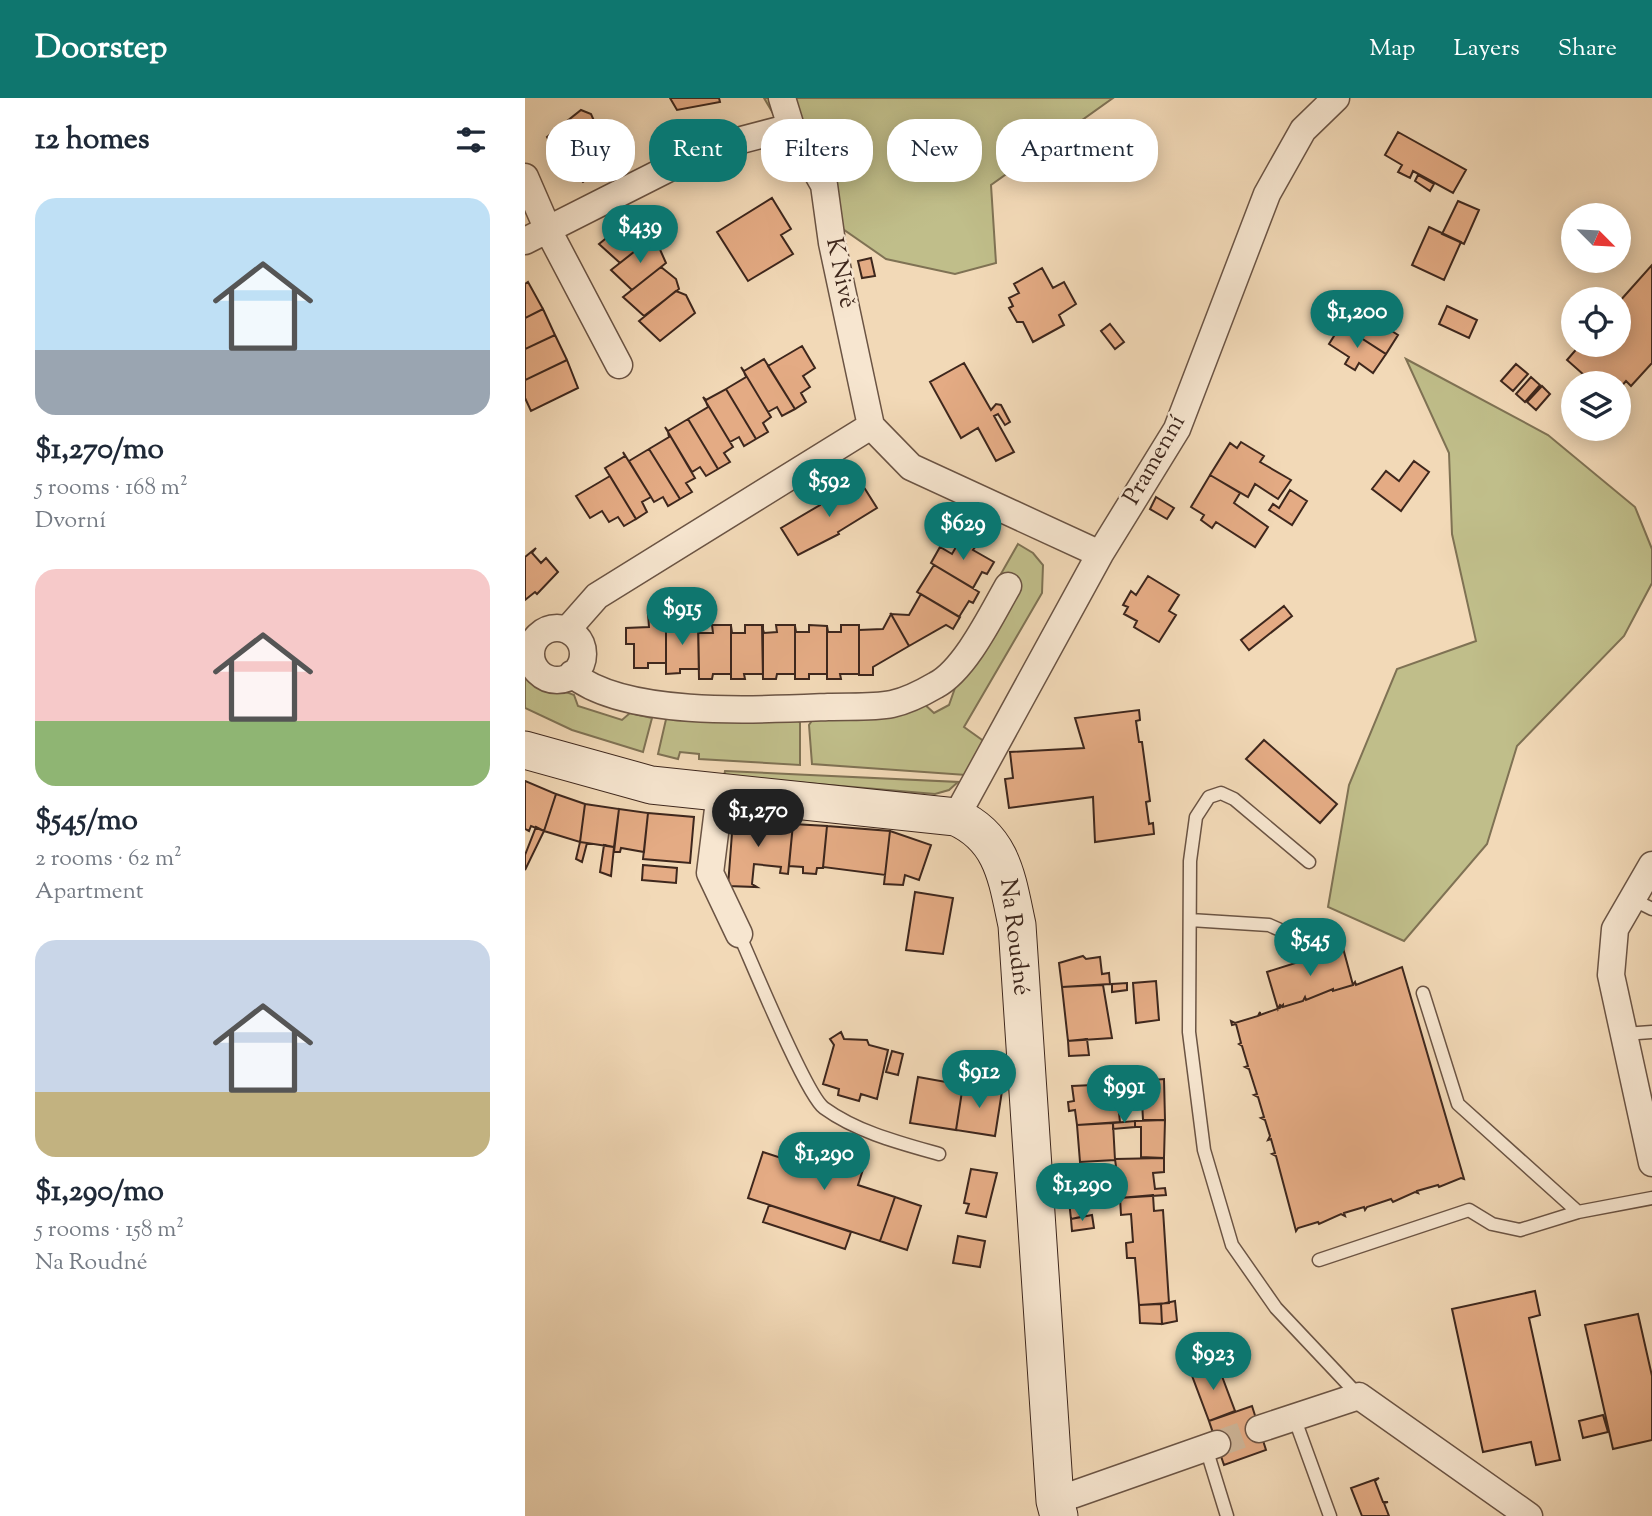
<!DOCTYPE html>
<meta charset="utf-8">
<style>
:root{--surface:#fff;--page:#f2f2f3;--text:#1f2937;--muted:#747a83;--accent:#0f766e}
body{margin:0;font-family:"Sorts Mill Goudy",serif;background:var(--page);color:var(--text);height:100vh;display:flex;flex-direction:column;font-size:26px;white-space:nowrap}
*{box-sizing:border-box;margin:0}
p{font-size:23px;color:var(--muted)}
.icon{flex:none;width:38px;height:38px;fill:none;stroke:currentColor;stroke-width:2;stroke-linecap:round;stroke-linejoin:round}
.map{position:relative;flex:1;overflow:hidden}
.side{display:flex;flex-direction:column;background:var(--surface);width:525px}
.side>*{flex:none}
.banner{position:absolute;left:21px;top:21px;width:665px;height:63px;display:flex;gap:14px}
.needle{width:46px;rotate:114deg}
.controls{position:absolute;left:1036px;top:105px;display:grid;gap:14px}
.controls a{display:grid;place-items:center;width:70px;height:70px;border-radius:50%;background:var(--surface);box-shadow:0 4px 18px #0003;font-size:35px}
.price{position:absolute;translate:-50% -60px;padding:0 16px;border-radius:24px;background:var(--accent);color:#fff;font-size:23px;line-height:46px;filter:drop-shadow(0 2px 4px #0008)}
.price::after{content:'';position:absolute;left:50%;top:42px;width:21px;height:16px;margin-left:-10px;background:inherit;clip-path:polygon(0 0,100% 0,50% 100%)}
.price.selected{background:#222;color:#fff}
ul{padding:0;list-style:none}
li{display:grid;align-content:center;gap:14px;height:371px;padding:0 35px}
li span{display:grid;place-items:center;height:217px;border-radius:21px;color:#555}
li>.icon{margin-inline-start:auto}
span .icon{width:126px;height:126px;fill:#fffc;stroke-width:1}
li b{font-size:30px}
h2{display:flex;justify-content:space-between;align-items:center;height:84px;padding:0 35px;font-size:30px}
.pill{padding:0 24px;border-radius:28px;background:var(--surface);box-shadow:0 4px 18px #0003;font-size:24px;line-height:63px}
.pill.selected{background:var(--accent);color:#fff}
header{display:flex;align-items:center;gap:42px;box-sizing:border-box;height:98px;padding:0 35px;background:var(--accent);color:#fff}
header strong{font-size:33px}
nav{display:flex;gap:38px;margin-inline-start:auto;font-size:24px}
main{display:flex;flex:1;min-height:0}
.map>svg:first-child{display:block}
.green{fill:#c0be8a;stroke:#7f7254;stroke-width:2}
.building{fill:#e4ab84;stroke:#3e271d;stroke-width:2}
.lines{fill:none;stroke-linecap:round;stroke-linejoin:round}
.street-tunnel{stroke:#ceb598;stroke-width:26;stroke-dasharray:26 13;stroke-linecap:butt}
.lane-casing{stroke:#6b5444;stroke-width:15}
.street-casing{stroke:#6b5444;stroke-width:29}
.secondary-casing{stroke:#3e271d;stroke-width:39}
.lane{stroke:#f7e6d0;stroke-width:12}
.street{stroke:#f7e6d0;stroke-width:26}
.secondary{stroke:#f7e6d0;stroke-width:37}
.labels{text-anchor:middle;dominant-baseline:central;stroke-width:5;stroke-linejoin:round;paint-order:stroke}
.street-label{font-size:24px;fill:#3e271d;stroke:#f7e6d0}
</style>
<header>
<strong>Doorstep</strong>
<nav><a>Map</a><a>Layers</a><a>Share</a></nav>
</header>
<main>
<section class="side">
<h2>12 homes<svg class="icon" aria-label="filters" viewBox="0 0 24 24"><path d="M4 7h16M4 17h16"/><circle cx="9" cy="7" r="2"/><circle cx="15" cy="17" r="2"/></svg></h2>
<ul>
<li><span style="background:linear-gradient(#bfe0f5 70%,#9aa5b1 0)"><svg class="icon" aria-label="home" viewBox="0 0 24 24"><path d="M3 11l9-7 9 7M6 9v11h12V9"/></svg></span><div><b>$1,270/mo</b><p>5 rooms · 168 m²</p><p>Dvorní</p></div></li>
<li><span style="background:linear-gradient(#f6c9c9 70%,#8fb573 0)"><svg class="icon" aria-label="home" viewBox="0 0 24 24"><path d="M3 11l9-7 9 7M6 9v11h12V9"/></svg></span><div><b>$545/mo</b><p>2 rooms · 62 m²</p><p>Apartment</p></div></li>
<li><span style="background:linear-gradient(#c9d6e8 70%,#c2b280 0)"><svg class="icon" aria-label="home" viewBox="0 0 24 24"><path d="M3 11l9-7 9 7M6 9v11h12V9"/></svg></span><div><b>$1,290/mo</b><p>5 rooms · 158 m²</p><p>Na Roudné</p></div></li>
</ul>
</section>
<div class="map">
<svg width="1127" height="1418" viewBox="0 0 1127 1418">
<rect width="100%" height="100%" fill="#f2d9b7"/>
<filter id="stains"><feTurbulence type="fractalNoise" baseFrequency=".00286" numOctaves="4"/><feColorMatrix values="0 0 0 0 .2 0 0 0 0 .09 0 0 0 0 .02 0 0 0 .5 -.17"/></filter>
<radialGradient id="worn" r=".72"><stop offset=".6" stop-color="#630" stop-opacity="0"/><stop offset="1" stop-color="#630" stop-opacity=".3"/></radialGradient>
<path class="green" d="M239 0H588L466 87 471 165 430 176 361 161 315 129Z
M881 261 1023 337 1110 409 1127 451V485L1099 538 992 648 962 746 879 843 803 809 824 687 872 571 951 543 927 436 924 355Z
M493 446 508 455 518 467 517 495 439 629 460 644 441 677 287 666 284 627 290 618 397 604 409 615 424 607 430 590 455 560 473 481Z
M0 573C15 588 30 590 49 597L53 608 97 622 105 615 127 620 118 654 47 632 0 610Z
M142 617 272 620 275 625V667L174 661V656L155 654 153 661 133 656Z
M200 673 433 684 424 692 410 696 199 678Z"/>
<path class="building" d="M145 0H194L195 4 152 12Z
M56 12 66 16 74 34 36 64 22 39Z
M74 34 83 38 92 57 58 84 36 64Z
M873 34 941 72 928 95 888 73 885 80 873 74 877 67 860 57Z
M893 77 909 86 905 93 890 83Z
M247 100 266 131 256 137 268 156 223 183 192 134Z
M933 103 954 112 939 146 917 136Z
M111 116 120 121 129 138 95 165 74 146Z
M904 129 936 144 919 182 887 167Z
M124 142 133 147 141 165 107 192 86 172Z
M346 160 350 178 337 180 333 163Z
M1127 167V265L1106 288 1101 283 1094 291V285H1068L1042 262 1055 247H1094V204Z
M136 169 151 181 154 191 119 218 98 199Z
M517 170 528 190 539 184 551 206 534 217 539 227 508 244 498 224H492L484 210 488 208 484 200 494 195 489 186Z
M3 184 18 211 0 220V186Z
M151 193 161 197 170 215 135 243 114 223Z
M828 208 847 221 852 215 863 222 859 228 873 237 861 256 816 227Z
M922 208 952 222 944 240 914 226Z
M18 211 30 237 0 251V220Z
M585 226 599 244 590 251 576 233Z
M816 227 861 256 848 275 834 265 830 272 820 266 824 259 804 246Z
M30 237 42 262 0 282V251Z
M277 248 290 270 278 278 285 289 276 295 281 304 270 311 243 268Z
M239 261 270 311 257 318 252 309 243 314 216 269 219 273Z
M42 262 53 290 6 313 0 300V282Z
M439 265 466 312 471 306 476 307 485 324 480 327 473 316 469 318 489 354 471 363 453 330 436 340 405 284Z
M991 266 1003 276 988 293 976 283Z
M219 274 246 319 238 325 243 334 231 341 201 291 221 279Z
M1006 279 1015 287 1000 304 991 296Z
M1017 288 1025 296 1011 312 1002 304Z
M201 291 231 341 219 348 214 339 205 344 178 299 181 302Z
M181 304 208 349 199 355 205 364 193 371 163 321 183 309Z
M163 321 193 371 181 378 175 369 167 374 140 329 143 333Z
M143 334 170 380 161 385 167 394 155 401 124 351 144 339Z
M716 344 739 358 735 364 766 382 753 401 730 386 723 399 685 377 705 345 712 350Z
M124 351 155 401 143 408 138 399 129 404 104 363Z
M98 354 126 399 117 404 122 414 111 421 80 370 100 358Z
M889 363 904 374 876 413 847 391 861 373 874 383Z
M685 377 715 395 709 405 743 429 730 449 691 424 687 430 676 422 679 417 666 409Z
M85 378 111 421 99 428 93 419 84 424 77 413 65 420 51 398Z
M335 383 352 410 313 434 314 436 273 457 256 430 295 407 294 404 297 406Z
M765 392 782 403 767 427 744 412 748 406 754 410Z
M631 399 649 410 642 421 625 411Z
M438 437 453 445 448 452 469 464 462 476 457 474 448 490 406 465 415 449 427 456Z
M11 450 7 455 16 465 21 460 33 474 12 496 10 494 0 502V459Z
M409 467 454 494 448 505 444 503 434 519 392 494Z
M623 478 654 497 644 513 651 517 634 544 609 529 612 523 599 516 603 509 598 507 606 493 611 497Z
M396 496 435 519 428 531 421 527 384 548 366 516 384 517Z
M759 508 767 518 724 552 716 542Z
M123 516H141V565H123V570H109V546H101V530L124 529Z
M366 516 384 548 348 569V577H334V532L358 531Z
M173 521 174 571H155V575L141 576V523L142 529H155V522Z
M187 527H206V576H188L187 581H174L173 528 175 535H188Z
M220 527H238V576H219L220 581H206V528L207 535H220Z
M251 527H270V576H252L251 581H238L237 528 239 535 252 534Z
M284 527 302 528V576H284V581H270V528L271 534H284Z
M316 527H334V576H315L316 581H302V528L303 534H316Z
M614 612 615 622 611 623 614 644H617L625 703 621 704 624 726 628 725 629 736 570 744 568 699 484 710 480 681 488 680 485 654 559 650 550 620Z
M739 642 812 706 795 725 721 661Z
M0 683 31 696 19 733 6 728 4 733 0 731Z
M31 696 60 706 55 744 19 733Z
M60 706 94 711 89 749 55 744Z
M94 711 123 715 119 754 96 750 95 754H89Z
M123 715 169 719 165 765 118 761Z
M208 722 268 726 263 776 255 775 256 769 229 766 227 786 232 789 203 788Z
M268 726 302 728 298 770H292L291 776 278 775V769L264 768Z
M302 728 365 733 360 777 298 769Z
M11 729 19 733 0 772V757Z
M365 733 406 747 394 782 380 777 378 787 359 786Z
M55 744 62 745 57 764 51 761Z
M79 747 89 749 86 778 75 774Z
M118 767 152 770 151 785 117 782Z
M390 794 428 800 418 856 381 852Z
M818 850 828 887 808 893V891L781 902 780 899 778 903 758 909 755 907 753 911 742 874Z
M558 858 561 861 575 859 577 876 584 875 585 886 537 889 534 865Z
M877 869 939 1081 936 1080 914 1089 913 1087 892 1093 893 1095 890 1094 868 1104 866 1101 842 1109 840 1112 839 1109 819 1115 820 1118 816 1116 794 1126 793 1124 773 1130 771 1133 751 1058 747 1056 750 1055 746 1041 743 1042 745 1038 740 1022 736 1020 739 1019 733 999 729 997 732 996 724 971 720 969 723 968 717 948 714 946 716 945 711 926 707 927 706 923 710 925 733 918 735 914V917L755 910 758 907V909L778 903 780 899 781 902 808 891V893L828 887 830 884 831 887Z
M631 883 634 922 611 925 608 885Z
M602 885V892L587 894V886Z
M578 887 587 940 543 943 537 889Z
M316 934 319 941 342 942 344 947 363 952 352 1001 336 996 334 1003 313 997 314 991 298 986 309 947 305 941Z
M562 941 564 957 544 958 543 943Z
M367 953 378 956 373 977 361 974Z
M393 979 438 987 431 1032 385 1025Z
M639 981 640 1022H618L616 983Z
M591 986 593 1000 601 999 603 1014 594 1015 595 1024 552 1027 550 1012 544 1013 543 1004 549 1003 547 988Z
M438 987 477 993 470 1038 431 1032Z
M640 1022 639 1060 616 1059V1029H610V1023Z
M610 1023V1029L588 1031V1025Z
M588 1025 590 1062 555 1064 552 1027Z
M305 1046 342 1059 333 1087 370 1099 355 1143 223 1100 238 1054 296 1073Z
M639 1060V1074L628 1075 630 1091 640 1090 641 1097 595 1100 590 1061Z
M446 1071 472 1075 461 1119 441 1115 444 1106 439 1105Z
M585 1084 587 1100 560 1101 558 1085Z
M628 1097 629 1113 638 1112 644 1205 614 1207 610 1160H602L601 1145 608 1144 606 1116 596 1117 595 1100Z
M370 1099 396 1108 382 1152 355 1143Z
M557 1102 560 1118 546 1121 544 1103Z
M244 1107 326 1134 320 1151 238 1124Z
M567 1117 569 1130 547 1133 546 1121Z
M433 1138 460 1143 455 1169 428 1165Z
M1010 1193 1015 1217 1004 1220 1035 1362 1011 1367 1006 1344 958 1354 927 1211Z
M650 1203 652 1223 637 1226 636 1206Z
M636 1206 637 1226 615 1225 614 1207Z
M1113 1216 1127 1278V1342L1088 1351 1060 1227Z
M692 1265 710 1313 684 1323 666 1275Z
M727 1308 741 1352 699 1367 684 1323Z
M1078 1317 1083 1334 1058 1340 1054 1323Z
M854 1380 850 1383 858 1404H863L859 1405 864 1418H837L826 1390Z"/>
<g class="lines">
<path class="street-tunnel" d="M692 1346 734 1331"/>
<defs>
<path id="lane" d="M784 764 709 701 696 695 684 699 671 719 665 763 664 934 679 1052 707 1147 751 1210 834 1298
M1107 801 1127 811
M665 822 744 827 787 846
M214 836C227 865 281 997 299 1010 332 1034 375 1045 414 1056
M898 895 933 1006 1053 1114
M1099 936 1127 934
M794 1162 944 1112 967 1126 995 1132 1053 1114 1127 1100
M769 1319 805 1418
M681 1350 702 1418"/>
<path id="street" d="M257 0 266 29
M0 79 23 132 94 267
M0 143 182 51 266 29 299 87 307 145 346 328
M346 328 386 369 575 456
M6 556a26 26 0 1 1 52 0a26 26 0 1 1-52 0Z
M42 532 72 498 346 328
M47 576C100 620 236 612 303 609 323 608 347 610 367 606 381 603 399 594 411 587 440 572 467 516 483 488
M195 695 185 775 214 836
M431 719 575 456 652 331 742 96 778 32 811 0
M1127 767 1090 831 1086 877 1127 1065
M734 1331 834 1298 1004 1418
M530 1403 692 1346"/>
<path id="secondary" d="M0 652 126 687 431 719C478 740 482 781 492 827L530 1403 534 1418"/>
</defs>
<use href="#lane" class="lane-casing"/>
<use href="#street" class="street-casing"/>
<use href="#secondary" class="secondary-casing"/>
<use href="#lane" class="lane"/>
<use href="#street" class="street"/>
<use href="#secondary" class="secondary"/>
</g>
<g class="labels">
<g class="street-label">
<text transform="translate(315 175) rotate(78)">K Nivě</text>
<text transform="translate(630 362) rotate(-60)">Pramenní</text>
<text transform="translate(489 839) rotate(83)">Na Roudné</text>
</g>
</g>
<rect width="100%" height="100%" filter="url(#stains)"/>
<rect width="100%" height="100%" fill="url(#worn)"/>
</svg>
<div class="controls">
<a><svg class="needle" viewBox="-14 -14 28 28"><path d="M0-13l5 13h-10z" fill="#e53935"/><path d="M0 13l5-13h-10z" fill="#747a83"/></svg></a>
<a><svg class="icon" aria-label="locate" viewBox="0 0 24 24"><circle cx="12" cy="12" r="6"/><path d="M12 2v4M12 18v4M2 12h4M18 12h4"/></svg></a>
<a><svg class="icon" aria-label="layers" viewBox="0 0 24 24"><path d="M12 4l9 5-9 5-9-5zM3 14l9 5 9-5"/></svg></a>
</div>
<b class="price" style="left:115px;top:167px">$439</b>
<b class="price" style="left:832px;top:252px">$1,200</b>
<b class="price" style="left:304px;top:421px">$592</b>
<b class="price" style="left:438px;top:464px">$629</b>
<b class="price" style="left:157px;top:549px">$915</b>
<b class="price selected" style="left:233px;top:751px">$1,270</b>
<b class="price" style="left:785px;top:880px">$545</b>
<b class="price" style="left:454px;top:1012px">$912</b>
<b class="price" style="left:599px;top:1027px">$991</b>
<b class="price" style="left:299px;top:1094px">$1,290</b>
<b class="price" style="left:557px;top:1125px">$1,290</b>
<b class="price" style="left:688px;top:1294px">$923</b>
<div class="banner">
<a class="pill">Buy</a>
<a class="pill selected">Rent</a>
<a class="pill">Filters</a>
<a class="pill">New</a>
<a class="pill">Apartment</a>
</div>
</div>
</main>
